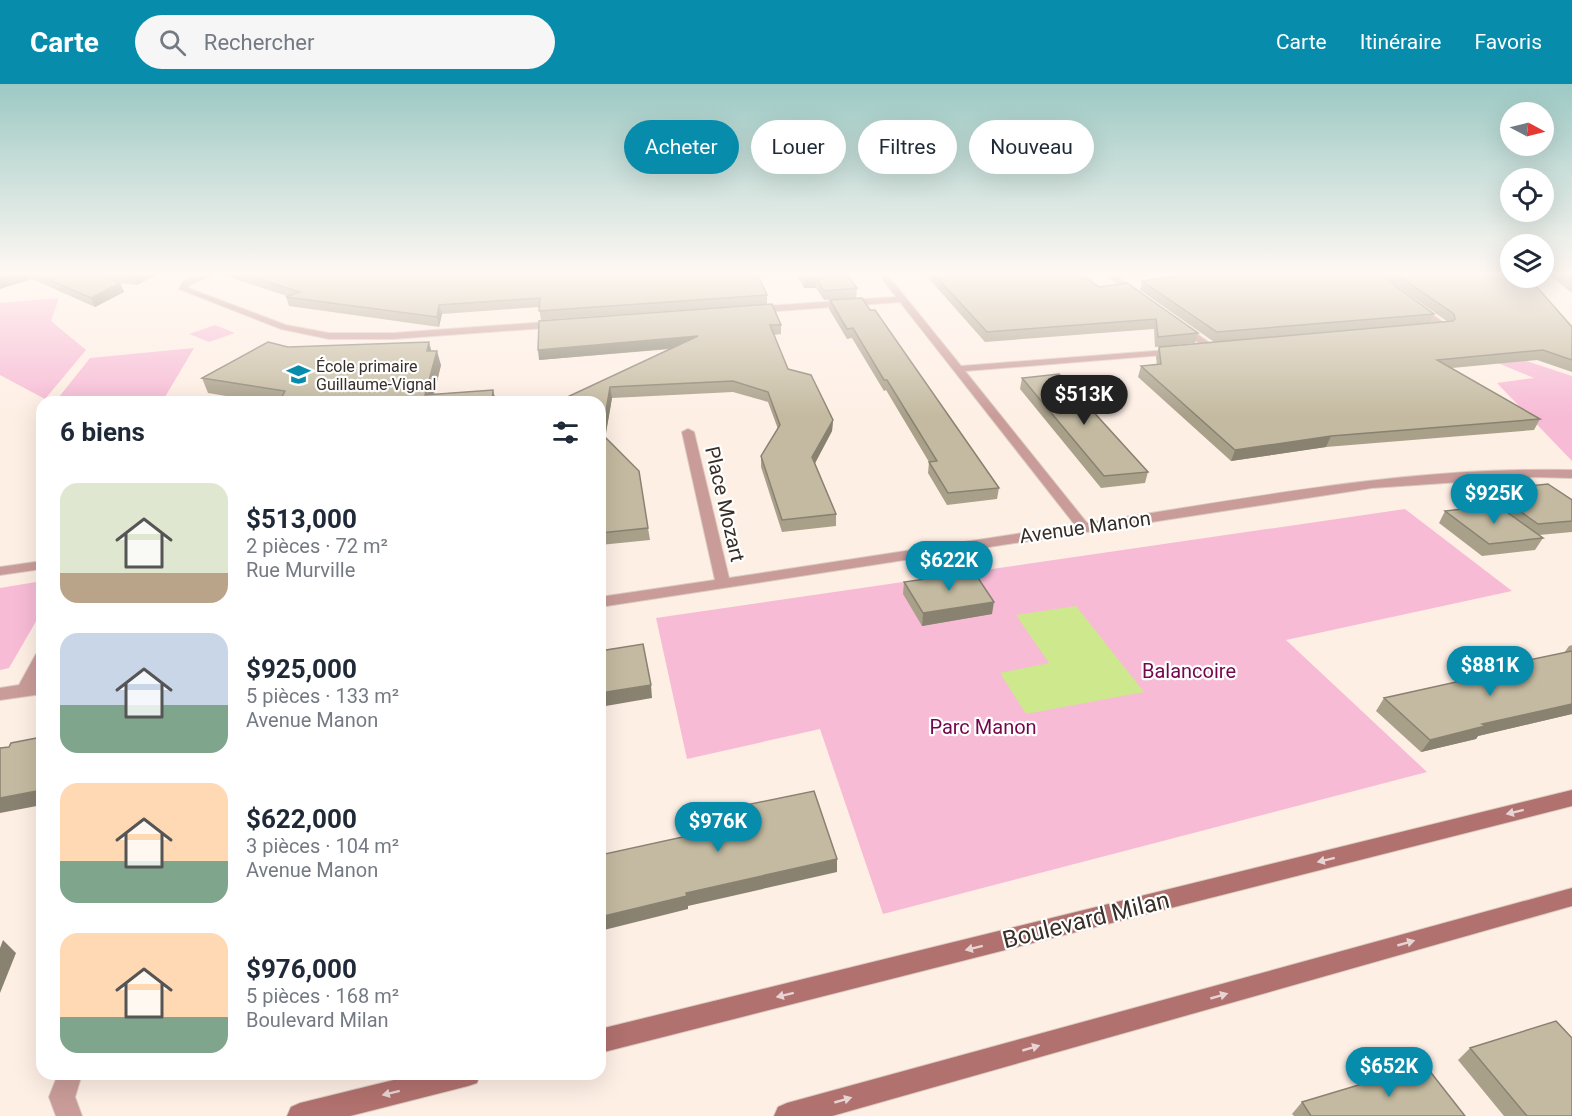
<!DOCTYPE html>
<html lang="fr">
<meta charset="utf-8">
<style>
:root{--surface:#fff;--page:#f6f6f7;--text:#1f2937;--muted:#747a83;--accent:#078cac}
body{margin:0;font-family:Roboto,sans-serif;background:var(--page);color:var(--text);height:100vh;display:flex;flex-direction:column;font-size:22px;white-space:nowrap}
*{box-sizing:border-box;margin:0}
p{font-size:20px;color:var(--muted)}
.icon{flex:none;width:33px;height:33px;fill:none;stroke:currentColor;stroke-width:2;stroke-linecap:round;stroke-linejoin:round}
.map{position:relative;flex:1;overflow:hidden}
.sheet{position:absolute;left:36px;top:312px;width:570px;height:684px;display:flex;flex-direction:column;background:var(--surface);border-radius:18px;box-shadow:0 6px 24px #0002}
.sheet>*{flex:none}
.banner{position:absolute;left:624px;top:36px;width:570px;height:54px;display:flex;gap:12px}
.needle{width:39px;rotate:97deg}
.controls{position:absolute;left:1500px;top:18px;display:grid;gap:12px}
.controls a{display:grid;place-items:center;width:54px;height:54px;border-radius:50%;background:var(--surface);box-shadow:0 6px 24px #0002;font-size:30px}
.price{position:absolute;translate:-50% -51px;padding:0 14px;border-radius:21px;background:var(--accent);color:#fff;font-size:20px;line-height:39px;filter:drop-shadow(0 2px 3px #0008)}
.price::after{content:'';position:absolute;left:50%;top:36px;width:18px;height:14px;margin-left:-9px;background:inherit;clip-path:polygon(0 0,100% 0,50% 100%)}
.price.on{background:#222;color:#fff}
ul{padding:0;list-style:none}
li{display:flex;align-items:center;gap:18px;height:150px;padding:0 24px}
li span{display:grid;place-items:center;flex:none;width:168px;height:120px;border-radius:18px;color:#555}
li>.icon{margin-inline-start:auto}
span .icon{width:72px;height:72px;fill:#fffc;stroke-width:1}
li b{font-size:26px}
h2{display:flex;justify-content:space-between;align-items:center;height:72px;padding:0 24px;font-size:26px}
.pill{padding:0 21px;border-radius:27px;background:var(--surface);box-shadow:0 6px 24px #0002;font-size:21px;line-height:54px}
.pill.on{background:var(--accent);color:#fff}
header{display:flex;align-items:center;gap:36px;box-sizing:border-box;height:84px;padding:0 30px;background:var(--accent);color:#fff}
header strong{font-size:28px}
nav{display:flex;gap:33px;margin-inline-start:auto;font-size:21px}
.search{width:420px;height:54px;background:var(--page);display:flex;align-items:center;gap:15px;box-sizing:border-box;padding:0 21px;border-radius:33px;color:var(--muted);font-size:22px}
.map>svg:first-child{display:block}
.green{fill:#f7bbd6}
.water{fill:#cde88d}
.lines{fill:none;stroke-linecap:round;stroke-linejoin:round}
.street-casing{stroke:#dbccc3;stroke-width:2}
.secondary-casing{stroke:#dbccc3;stroke-width:2}
.street{fill:#c99c99;fill-rule:evenodd}
.secondary{fill:#b1716e;fill-rule:evenodd}
.wall{fill:#a9a08a}
.shaded-wall{fill:#898271}
.building{fill:#c4baa1;stroke:#898271;stroke-width:1.5}
.oneway{fill:#e8d4d4}
.labels{text-anchor:middle;dominant-baseline:central;stroke-width:4.5;stroke-linejoin:round;paint-order:stroke}
.far-poi-label{font-size:16px;fill:#392f29;stroke:#fff;text-anchor:start}
.street-label{font-size:20px;fill:#392f29;stroke:#fff}
.park-label{font-size:20px;fill:#74074c;stroke:#fff}
.near-street-label{font-size:24px;fill:#392f29;stroke:#fff}
</style>
<header>
<strong>Carte</strong>
<div class="search"><svg class="icon" aria-label="search" viewBox="0 0 24 24"><circle cx="10" cy="10" r="6"/><path d="M15 15l6 6"/></svg>Rechercher</div>
<nav><a>Carte</a><a>Itinéraire</a><a>Favoris</a></nav>
</header>
<div class="map">
<svg width="1572" height="1032" viewBox="0 0 1572 1032">
<rect width="100%" height="100%" fill="#feefe5"/>
<path class="green" d="M59 214 51 237 86 266 45 315 0 291V219Z
M215 241 235 249 209 258 189 250Z
M1433 252 1460 255 1572 292V377L1497 299 1534 294Z
M194 264 165 313 117 318H55L90 274Z
M1405 425 1512 507 1286 556 1427 688 883 830 820 645 687 675 656 534Z
M42 497V527L9 584 0 586V504Z"/>
<path class="water" d="M1076 522 1144 608 1026 630 1000 589 1049 579 1016 531Z"/>
<g class="lines">
<defs>
<path id="street" d="M209 188H220L189 201 188 204 286 241 329 249H393L559 237 564 240 559 243 393 255H329L281 245 179 205 183 197Z
M877 188H885L961 282 1180 265V269L1176 270 965 287 1087 439C1247 415 1409 382 1572 386V394L1533 393 1372 404 600 523V513L715 496 682 348 688 345 694 348 729 494 1075 441 900 218 753 229 748 226 753 223 896 213Z
M1101 188H1164L1160 191H1115L1139 208 1140 210 1136 213Z
M1413 221H1419L1450 243 1430 248V244L1437 242 1413 225Z
M1177 240H1183L1217 264 1209 266 1177 244Z
M42 477V485L0 491V483Z
M42 569V589L37 599 42 598V610L0 616V604L19 601 36 570Z
M58 990H82L75 1013 82 1032H56L49 1013Z"/>
<path id="secondary" d="M1572 706V722L600 969V945Z
M1572 804V822L832 1032H774L778 1023 787 1019Z
M418 990H480L477 999 468 1002 350 1032H287L291 1023 300 1019Z"/>
</defs>
<use href="#street" class="street-casing"/>
<use href="#secondary" class="secondary-casing"/>
<use href="#street" class="street"/>
<use href="#secondary" class="secondary"/>
</g>
<path class="wall" d="M0 188H162L137 201 120 199 124 208 95 223 32 195Z
M219 188H743L767 211V220L541 236 539 223 442 230 439 243 289 222 286 213 287 212 220 190Z
M795 188H845L857 204 856 214 824 216 816 204H804Z
M923 188H1078L1099 203 1198 249 1195 259 1155 263 1154 245 985 258Z
M1377 188H1510L1572 243V288L1537 276 1452 284 1540 335 1534 346 1326 363 1231 377 1138 293 1141 282 1157 281 1156 273 1159 263 1448 238Z
M1546 188H1572V209Z
M1142 197 1434 230 1430 239 1214 258 1140 206Z
M830 216 870 226 999 404 997 415 947 421 928 389 929 378 886 306 884 307 852 254 847 255 829 225Z
M539 237 781 241V250L774 251 788 285 833 336 832 347 815 379 836 430V442L782 448 761 383V372L778 345 768 318 733 308 612 314 605 353 648 444 650 456 600 461V318H564L671 265 539 276Z
M288 263 431 267 441 281 434 310 493 306 496 318H262L208 309 202 294Z
M1022 294 1148 388 1145 399 1101 404 1020 305Z
M1490 406 1572 416V448L1539 451 1543 454 1535 466 1482 472 1439 439 1445 427 1489 422 1483 418Z
M904 498 992 530 922 542 903 510Z
M1572 561V630L1478 652 1476 655 1421 668 1376 627 1384 614 1477 593 1481 586 1564 569 1569 562Z
M1470 964 1572 1032H1504L1458 976Z
M1302 1018 1465 1032H1294L1292 1030Z"/>
<path class="shaded-wall" d="M22 188H28L32 195 0 205V194Z
M141 188H162L137 201 133 192Z
M816 194V204H804L805 195Z
M120 199 124 208 95 223 91 214Z
M439 221 442 230 439 243 437 233Z
M698 252 699 262 539 276 538 266Z
M429 258 433 273 427 267Z
M437 267 441 281 432 318 425 311Z
M610 303 612 314 604 361 602 350Z
M493 306 496 318H492Z
M833 336 832 347 812 385V373Z
M1331 352 1326 363 1231 377 1235 366Z
M994 518 992 530 922 542 923 529Z
M651 601 652 614 600 623V609Z
M1572 620V630L1478 652 1476 655 1421 668 1430 656 1482 640Z
M42 706V721L0 729V714Z
M837 775V788L688 822V825L600 847V833L686 809Z
M3 856 16 869 0 909V864Z"/>
<path class="building" d="M0 188H22L0 194Z
M31 188H101L100 190 120 199 91 214Z
M102 188H141L133 192Z
M237 188H743L747 190 757 189 767 211 539 227 540 214 439 221 437 233 286 213 300 208Z
M800 188H845L857 204 824 207 816 194 805 195Z
M932 188H1078L1099 203 1127 199 1198 249 1158 253 1156 235 987 248Z
M1204 188H1376L1434 230 1217 248 1142 197Z
M1393 188H1510V194H1529L1572 243V276L1543 266 1437 276 1540 335 1331 352 1235 366 1141 282 1161 280 1159 263 1453 237 1455 235 1454 230Z
M1562 188H1572V195Z
M862 214 870 226H875L999 404 948 409 929 378 937 377 887 296H884L853 244 847 245 830 216Z
M772 220 781 241H770L788 285 811 291 833 336 812 373 836 430 782 436 761 372 780 341 768 308 733 297 610 303 602 350 639 387 648 444 600 449V318H564L565 314 698 252 538 266 539 237Z
M268 258 288 263 429 258 427 267H437L425 311 493 306 492 318H279L285 307 202 294Z
M1059 290 1148 388 1104 392 1022 294Z
M1548 400 1572 416V437L1538 440 1490 406Z
M1497 421 1543 454 1489 460 1445 427Z
M974 488 994 518 923 529 904 498Z
M643 560 651 601 600 609V567Z
M1572 567V620L1482 640 1485 642 1430 656 1384 614 1488 591 1481 586Z
M42 653V706L0 714V664L9 663 11 659Z
M814 707 837 775 686 809 687 812 600 833V771L692 751 688 733Z
M1556 937 1572 954V1032H1527L1470 964Z
M1425 981 1465 1032H1311L1302 1018Z"/>
<defs><path id="oneway-solid" d="M-6-.8H1V-3.2L6.5 0L1 3.2V.8H-6Z" transform="scale(1.5)"/></defs>
<g class="oneway">
<use href="#oneway-solid" transform="translate(1515 728) rotate(166)"/>
<use href="#oneway-solid" transform="translate(1326 776) rotate(166)"/>
<use href="#oneway-solid" transform="translate(1406 859) rotate(-16)"/>
<use href="#oneway-solid" transform="translate(974 864) rotate(166)"/>
<use href="#oneway-solid" transform="translate(785 911) rotate(166)"/>
<use href="#oneway-solid" transform="translate(1219 912) rotate(-16)"/>
<use href="#oneway-solid" transform="translate(1031 964) rotate(-16)"/>
<use href="#oneway-solid" transform="translate(391 1009) rotate(166)"/>
<use href="#oneway-solid" transform="translate(843 1016) rotate(-16)"/>
</g>
<linearGradient id="sky" x2="0" y2="1"><stop stop-color="#9dc9c4"/><stop offset="0.57" stop-color="#fff8f3"/><stop offset="1" stop-color="#fff8f3" stop-opacity="0"/></linearGradient>
<rect width="1572" height="332" fill="url(#sky)"/>
<defs>
<symbol id="school-bare" viewBox="-9 -9 18 18"><path d="M0-5L7-2L0 1L-7-2ZM-4 1L0 2.5L4 1V4Q0 6-4 4Z" fill="#078cac" stroke="#fff" stroke-width="2.5" paint-order="stroke"/></symbol>
</defs>
<g fill-rule="evenodd">
<use href="#school-bare" x="282" y="274" width="33" height="33"/>
</g>
<g class="labels">
<g class="far-poi-label">
<text x="316" y="282">École primaire<tspan x="316" dy="18">Guillaume-Vignal</tspan></text>
</g>
<g class="street-label">
<text transform="translate(725 420) rotate(77)">Place Mozart</text>
<text transform="translate(1085 443) rotate(-8)">Avenue Manon</text>
</g>
<g class="park-label">
<text x="1189" y="587">Balancoire</text>
<text x="983" y="643">Parc Manon</text>
</g>
<g class="near-street-label">
<text transform="translate(1086 836) rotate(-14)">Boulevard Milan</text>
</g>
</g>
</svg>
<div class="controls">
<a><svg class="needle" viewBox="-14 -14 28 28"><path d="M0-13l5 13h-10z" fill="#e53935"/><path d="M0 13l5-13h-10z" fill="#747a83"/></svg></a>
<a><svg class="icon" aria-label="locate" viewBox="0 0 24 24"><circle cx="12" cy="12" r="6"/><path d="M12 2v4M12 18v4M2 12h4M18 12h4"/></svg></a>
<a><svg class="icon" aria-label="layers" viewBox="0 0 24 24"><path d="M12 4l9 5-9 5-9-5zM3 14l9 5 9-5"/></svg></a>
</div>
<b class="price on" style="left:1084px;top:342px">$513K</b>
<b class="price" style="left:1494px;top:441px">$925K</b>
<b class="price" style="left:949px;top:508px">$622K</b>
<b class="price" style="left:1490px;top:613px">$881K</b>
<b class="price" style="left:718px;top:769px">$976K</b>
<b class="price" style="left:1389px;top:1014px">$652K</b>
<div class="banner">
<a class="pill on">Acheter</a>
<a class="pill">Louer</a>
<a class="pill">Filtres</a>
<a class="pill">Nouveau</a>
</div>
<section class="sheet">
<h2>6 biens<svg class="icon" aria-label="filters" viewBox="0 0 24 24"><path d="M4 7h16M4 17h16"/><circle cx="9" cy="7" r="2"/><circle cx="15" cy="17" r="2"/></svg></h2>
<ul>
<li><span style="background:linear-gradient(#dfe7d0 75%,#b9a48a 0)"><svg class="icon" aria-label="home" viewBox="0 0 24 24"><path d="M3 11l9-7 9 7M6 9v11h12V9"/></svg></span><div><b>$513,000</b><p>2 pièces · 72 m²</p><p>Rue Murville</p></div></li>
<li><span style="background:linear-gradient(#c9d6e8 60%,#7fa58c 0)"><svg class="icon" aria-label="home" viewBox="0 0 24 24"><path d="M3 11l9-7 9 7M6 9v11h12V9"/></svg></span><div><b>$925,000</b><p>5 pièces · 133 m²</p><p>Avenue Manon</p></div></li>
<li><span style="background:linear-gradient(#ffd9b3 65%,#7fa58c 0)"><svg class="icon" aria-label="home" viewBox="0 0 24 24"><path d="M3 11l9-7 9 7M6 9v11h12V9"/></svg></span><div><b>$622,000</b><p>3 pièces · 104 m²</p><p>Avenue Manon</p></div></li>
<li><span style="background:linear-gradient(#ffd9b3 70%,#7fa58c 0)"><svg class="icon" aria-label="home" viewBox="0 0 24 24"><path d="M3 11l9-7 9 7M6 9v11h12V9"/></svg></span><div><b>$976,000</b><p>5 pièces · 168 m²</p><p>Boulevard Milan</p></div></li>
</ul>
</section>
</div>
